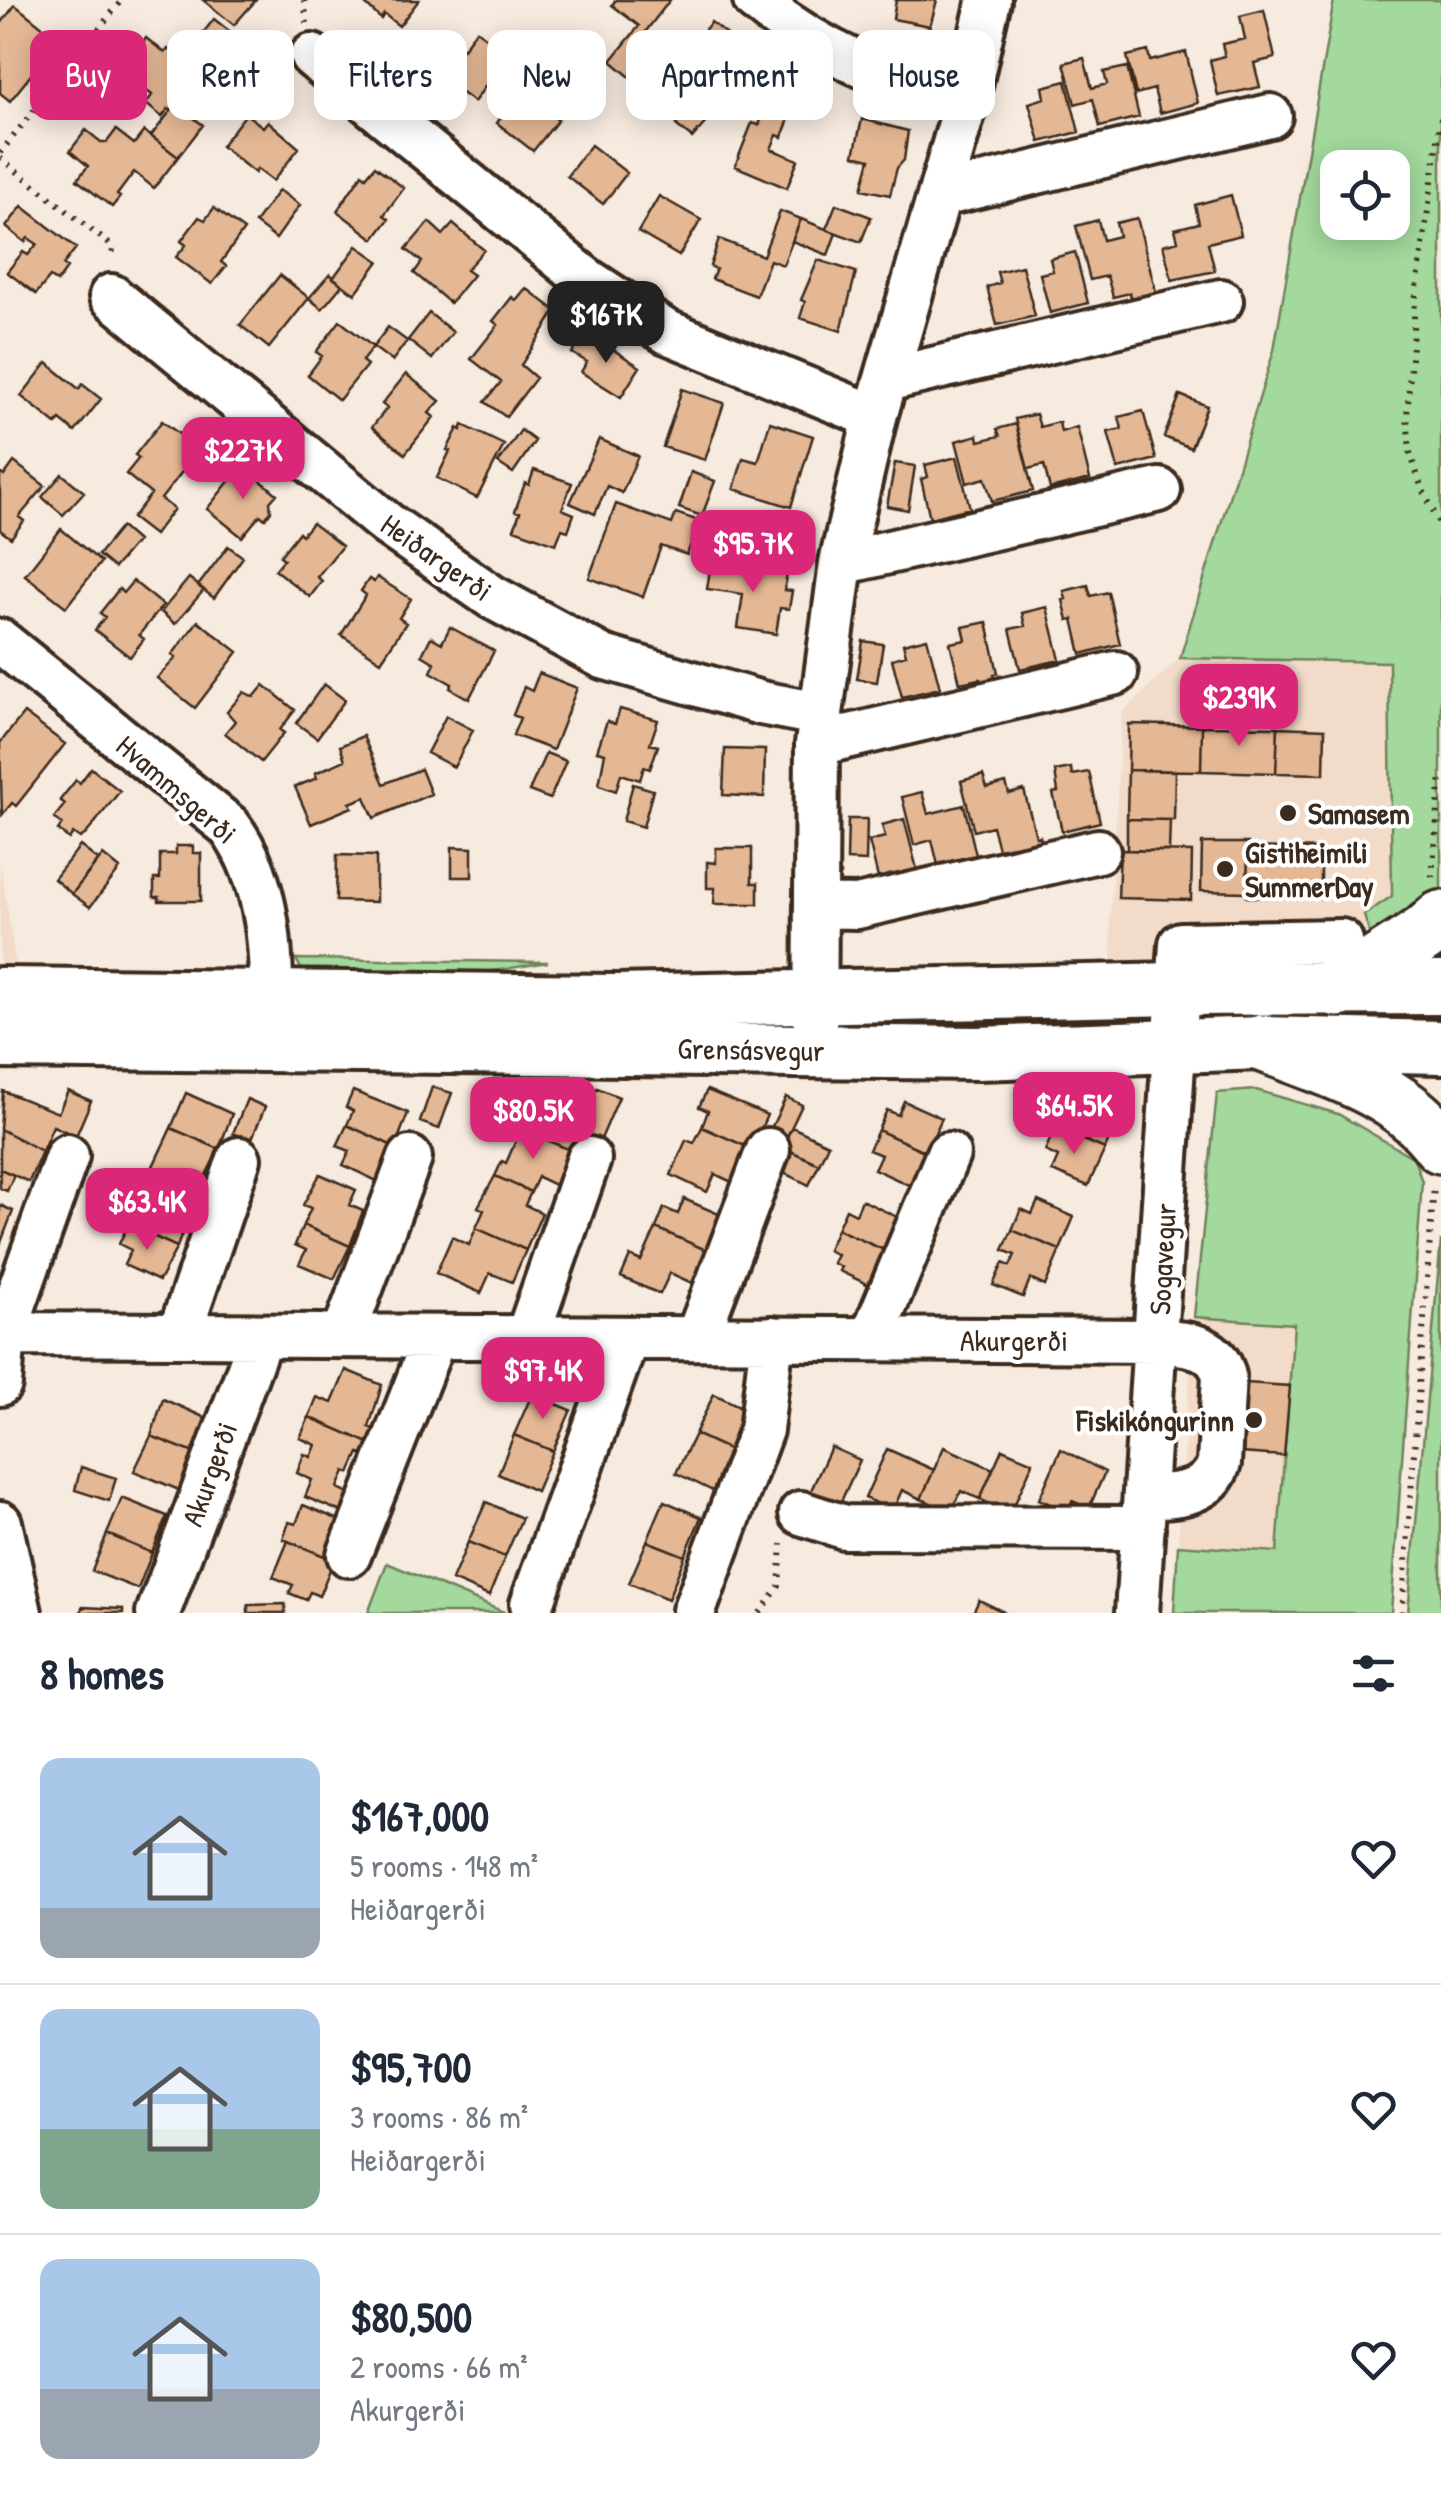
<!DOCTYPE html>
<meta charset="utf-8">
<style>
:root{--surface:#fff;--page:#f6f6f7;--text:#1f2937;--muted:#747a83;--line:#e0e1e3;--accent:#db2777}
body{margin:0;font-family:"Patrick Hand",sans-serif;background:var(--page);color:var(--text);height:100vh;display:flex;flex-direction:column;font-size:38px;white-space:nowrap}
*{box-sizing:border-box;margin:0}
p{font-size:32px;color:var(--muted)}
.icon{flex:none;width:55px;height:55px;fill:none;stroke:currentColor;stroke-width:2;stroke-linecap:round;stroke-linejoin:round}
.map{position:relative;height:1613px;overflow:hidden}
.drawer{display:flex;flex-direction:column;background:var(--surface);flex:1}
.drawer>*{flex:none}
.top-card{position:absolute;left:30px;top:30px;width:1382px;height:90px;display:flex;gap:20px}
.tools{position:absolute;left:1320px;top:150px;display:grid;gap:20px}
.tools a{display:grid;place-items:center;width:90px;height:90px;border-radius:20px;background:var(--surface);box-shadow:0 5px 25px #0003;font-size:50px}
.price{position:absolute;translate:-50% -85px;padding:0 22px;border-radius:20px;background:var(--accent);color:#fff;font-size:32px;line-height:65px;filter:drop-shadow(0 2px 5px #0008)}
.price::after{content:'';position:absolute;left:50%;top:60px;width:30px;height:22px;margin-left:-15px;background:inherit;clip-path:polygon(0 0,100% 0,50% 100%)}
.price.active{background:#222;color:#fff}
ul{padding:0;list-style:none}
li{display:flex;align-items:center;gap:30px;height:250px;padding:0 40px}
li+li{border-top:2px solid var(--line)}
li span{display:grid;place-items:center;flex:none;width:280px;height:200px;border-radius:20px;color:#555}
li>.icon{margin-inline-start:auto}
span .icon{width:120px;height:120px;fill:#fffc;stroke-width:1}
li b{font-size:42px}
h2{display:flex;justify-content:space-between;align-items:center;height:120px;padding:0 40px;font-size:42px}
.pill{padding:0 35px;border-radius:20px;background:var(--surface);box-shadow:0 5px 25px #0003;font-size:35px;line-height:90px}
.pill.active{background:var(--accent);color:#fff}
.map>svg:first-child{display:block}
.built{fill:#f2dbc9}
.green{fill:#a3d99c;stroke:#6f825d;stroke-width:2.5;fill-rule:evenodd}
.building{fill:#e5b895;stroke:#3b2a1e;stroke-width:2.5}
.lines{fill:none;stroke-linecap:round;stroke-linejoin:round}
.minor-casing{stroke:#3b2a1e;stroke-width:50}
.major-casing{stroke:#3b2a1e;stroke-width:60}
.highway-casing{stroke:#3b2a1e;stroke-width:62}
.path{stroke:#3b2a1e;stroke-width:6;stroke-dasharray:2.5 8;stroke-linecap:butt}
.minor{stroke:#fff;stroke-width:42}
.major{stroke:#fff;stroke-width:52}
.highway{stroke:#fff;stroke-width:55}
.poi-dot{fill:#3b2a1e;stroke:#fff;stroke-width:4}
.labels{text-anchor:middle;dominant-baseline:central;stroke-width:8;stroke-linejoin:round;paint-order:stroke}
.street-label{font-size:30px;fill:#3b2a1e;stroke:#fff}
.poi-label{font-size:30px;font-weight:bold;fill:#3b2a1e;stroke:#fff;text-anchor:start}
</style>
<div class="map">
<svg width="1441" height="1613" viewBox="0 0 1441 1613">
<rect width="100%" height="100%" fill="#f7eadf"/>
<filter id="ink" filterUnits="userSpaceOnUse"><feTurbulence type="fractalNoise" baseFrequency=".01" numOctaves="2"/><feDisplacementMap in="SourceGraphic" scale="20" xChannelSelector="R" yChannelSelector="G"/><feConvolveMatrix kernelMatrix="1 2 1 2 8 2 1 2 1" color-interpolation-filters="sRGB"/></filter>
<g filter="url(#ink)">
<path class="built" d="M1180 658 1389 662 1392 897 1365 915 1371 939 1350 964 1113 973 1110 921 1122 713Z
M0 861 16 965H0Z
M1194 1317 1294 1323 1277 1553 1178 1545Z"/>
<path class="green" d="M1334 0H1441V902L1371 939 1364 915 1392 896 1389 662 1180 658 1274 350ZM1338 168H1392V222H1338Z
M296 959 548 962 462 976 304 974Z
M1256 1090 1338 1114 1414 1158 1422 1182 1391 1613H1174L1178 1545 1277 1552 1294 1324 1194 1317 1217 1093Z
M1441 1240V1613H1408Z
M387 1563 506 1613H368Z"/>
<path class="building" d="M203 0H256L234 25Z
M361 0H419L399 26 384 14 381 19Z
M616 0H670L646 31 658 41 630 77 611 61 639 26 612 5Z
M896 0H937L930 26 893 19Z
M15 5 59 40 10 101 0 93V25Z
M1264 10 1275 58 1254 63 1260 87 1218 96 1210 60 1225 56 1222 44 1245 39 1240 16Z
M214 19 248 46 231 69 196 42Z
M711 22 746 50 717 86 729 96 692 138 676 125 710 82 681 59Z
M476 30 504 50 492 66 497 70 474 102 435 74 443 63 435 57 449 38 463 49Z
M146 38 165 53 168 49 200 74 171 111 168 109 162 117 146 104 152 95 120 70Z
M1148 51 1150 61 1186 52 1198 103 1160 113 1154 89 1136 94 1127 56Z
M1084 58 1092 88 1107 84 1104 72 1127 67 1139 117 1100 127 1093 99 1075 104 1064 63Z
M1066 81 1079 132 1040 142 1029 103 1045 98 1043 87Z
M776 84 799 93 782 137 777 135 771 149 798 160 787 188 735 166 752 123 759 125Z
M513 85 558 120 533 151 497 123 504 113 496 106Z
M176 104 203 125 178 157 151 136Z
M246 114 263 127 268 121 299 148 273 181 257 169 255 173 221 146Z
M862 119 908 131 904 160 897 168 890 195 862 189 870 159 854 155Z
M86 130 101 142H107L116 130 134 144 144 131 178 157 154 188 134 172 117 195 120 197 112 207 77 180 88 166 70 151Z
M591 145 627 173 603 204 567 176Z
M375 166 404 188 384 215 389 219 374 239 337 211 362 174 366 177Z
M279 190 300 205 276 239 255 223Z
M1231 195 1241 235 1208 243 1215 271 1172 280 1163 245 1178 241 1175 229 1199 223 1195 205Z
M659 196 701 220 679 256 638 232Z
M836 204 871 217 861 242 826 229Z
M22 206 76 248 63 265 67 268 57 282 50 277 36 294 7 272 23 252 28 255 37 244 28 238 25 242 6 227Z
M214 208 244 230 221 262 226 266 212 284 176 257 186 245 181 241 199 217 205 220Z
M780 211 801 219 783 265 770 260 756 296 712 279 716 269 710 266 719 239 763 256Z
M1137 218 1157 296 1132 303 1130 293 1113 297 1107 276 1090 280 1076 226 1098 220 1103 240 1119 236 1116 223Z
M801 219 836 233 828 255 792 241Z
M429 222 443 235 453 224 484 250 466 270 473 275 450 303 414 273 422 262 406 249Z
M357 246 379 261 355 294 333 278Z
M1075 252 1088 303 1050 313 1040 274 1053 271 1050 259Z
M818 260 856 272 841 331 800 318 805 302 801 300Z
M1022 266 1035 316 997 325 987 287 1000 283 997 272Z
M330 274 342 285 322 309 309 298Z
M280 275 309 298 269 348 240 325Z
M526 288 556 311 521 365 536 378 506 417 485 402 501 382 471 359 498 325 493 321 512 297 516 300Z
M429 313 453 332 432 359 408 340Z
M340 321 373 347 362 361 367 365 339 400 308 375 322 356 316 352Z
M388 327 407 341 392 361 373 347Z
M582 337 603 349 606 345 640 367 621 397 581 372 587 362 572 353Z
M47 363 79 389 82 384 101 399 75 432 60 420 56 424 21 396Z
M406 374 440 401 429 413 434 417 405 454 372 427 387 408 382 404Z
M682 389 724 403 705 460 663 447Z
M1180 395 1207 406 1191 448 1164 437Z
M1143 411 1156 459 1118 469 1108 432 1122 429 1119 417Z
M1036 414 1040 427 1059 422 1061 432 1077 427 1090 479 1050 489 1044 465 1028 469 1015 419Z
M162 421 195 446 183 461 188 464 161 499 174 509 154 535 132 518 151 494 126 474 139 458 135 455Z
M770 422 813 436 791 507 734 489 743 458 758 462Z
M1016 424 1033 491 992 501 985 478 967 483 956 441 978 435 979 441 1000 436 997 429Z
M463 425 504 445 477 498 437 478 450 451 447 450 458 428 461 430Z
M521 430 535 441 513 473 498 463Z
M599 439 638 456 622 493 607 486 595 514 570 503Z
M957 457 970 508 930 518 921 479 928 477 925 465Z
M14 462 45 486 19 517 24 521 11 538 0 530V473L4 476Z
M895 463 915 466 908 510 887 506Z
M242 465 277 494 270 502 271 511 265 519 260 515 242 537 207 509Z
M534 470 572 483 562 509 574 514 568 531 562 529 556 544 514 529 520 512 515 511 525 483 529 485Z
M691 472 715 481 702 516 679 508Z
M62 474 84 492 63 515 42 497Z
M616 504 672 524 676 513 699 521 687 555 661 546 643 597 589 578Z
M312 523 342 546 317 577 322 581 310 597 275 570 284 559 280 556 299 532 302 535Z
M121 527 137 541 114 568 98 555Z
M61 529 101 562 66 607 25 575Z
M720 531 758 540 753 560 715 551Z
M228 546 243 557 214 598 198 586Z
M711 563 787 574 784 590 792 591 789 609 780 608 776 634 738 628 743 594 707 589Z
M377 577 411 599 399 618 406 623 381 661 341 635 366 595 361 591 369 579 374 582Z
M189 578 204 590 175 624 161 612Z
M133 581 163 605 139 635 144 639 130 657 95 630 105 617 100 613 119 589 123 593Z
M1088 585 1091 596 1108 592 1120 644 1081 654 1073 619 1068 620 1063 600 1066 599 1064 591Z
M1047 607 1060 660 1020 669 1010 629 1025 626 1022 613Z
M198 621 238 652 195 708 157 678 176 658 172 655Z
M987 622 998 673 994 675 996 683 981 686 980 679 960 683 950 643 966 640 963 627Z
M450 627 494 651 469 699 450 688 452 684 431 672 435 663 422 655 431 637 442 643Z
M927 638 940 688 902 697 892 659 906 655 903 644Z
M863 641 883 644 877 682 857 679Z
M539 673 577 688 553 750 513 735 520 718 513 715 524 687 532 691Z
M324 684 345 700 317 738 296 723Z
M264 685 295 710 280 730 284 733 261 762 225 733 235 721 227 712 244 692 254 697Z
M620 709 658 720 650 744 658 746 650 769 644 767 640 780 621 774 616 791 599 785 605 753 597 751 607 721 615 724Z
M24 713 65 744 16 806 12 803 2 815 0 743Z
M446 716 473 730 454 767 427 753Z
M1129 724 1202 726 1201 771 1128 770Z
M1202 726 1278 727 1276 773 1201 771Z
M1278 727 1325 729 1324 774 1276 773Z
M363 736 384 784 421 769 431 794 374 818 365 797 350 803 352 807 311 824 295 787 317 778 315 773 345 760 340 746Z
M725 749 765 750 764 797 723 795Z
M546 753 566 761 550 799 529 791Z
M91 768 120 791 86 834 80 838 73 833 69 839 58 830 62 824 54 818 65 804 60 800 76 780 80 783Z
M1071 768 1072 775 1089 772 1100 822 1062 831 1053 793 1058 792 1055 771Z
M1128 770 1175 771 1174 820 1127 819Z
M983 775 987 788 1006 783 1009 794 1024 790 1036 837 1040 836 1043 848 1021 854 1019 845 998 849 992 826 974 831 961 781Z
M633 784 653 790 643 827 623 821Z
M922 792 928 814 964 805 976 855 938 865 932 840 914 845 902 797Z
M848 819H867L866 861 847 860Z
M904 819 919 877 894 883 892 874 878 878 869 841 885 837 882 825Z
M1127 819 1170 820 1169 851 1127 850Z
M1202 843H1248L1247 892 1201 891Z
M80 846 98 860 72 894 54 879Z
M176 846H193V853H201V901H159V897H154V879H160V854H176Z
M452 847 472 848V877H452Z
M1248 847 1321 849V898L1247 897Z
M716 848H752V883H758V904H714L715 888H707V862L716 863Z
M1120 850 1192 852 1191 900 1118 898Z
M103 855 120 869 90 907 72 894Z
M337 855 376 856V902L336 901Z
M432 1087 452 1093 439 1129 420 1122Z
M597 1088 619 1097 598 1146 576 1136 570 1150 521 1129 528 1113 521 1110 530 1090 585 1115Z
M707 1090 767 1115 752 1149 702 1127 708 1111 699 1107Z
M3 1091 58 1113 68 1091 91 1101 76 1136 53 1126 42 1151 0 1129Z
M353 1091 408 1113 395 1147 347 1125 353 1111 346 1107Z
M186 1093 232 1114 219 1149 171 1128Z
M786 1097 802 1105 782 1147 766 1139Z
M247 1099 265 1107 251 1141 233 1133Z
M904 1101 942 1118 926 1152 878 1130 887 1110 898 1115Z
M1083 1103 1118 1118 1105 1149 1055 1128 1062 1111 1076 1117Z
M347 1125 395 1147 379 1182 343 1165 350 1151 337 1146Z
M702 1127 752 1149 736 1184 715 1174 707 1192 671 1175 686 1140 694 1143Z
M792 1127 828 1144 819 1164 782 1147Z
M171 1128 219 1149 203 1181 189 1175 182 1190 149 1175Z
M1055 1128 1105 1149 1088 1186 1052 1171 1058 1157 1045 1151Z
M0 1129 42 1151 29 1182 0 1169Z
M521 1129 570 1150 555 1185 538 1177 531 1192 495 1176 502 1161 506 1163Z
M878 1130 926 1152 911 1186 874 1169 881 1155 869 1150Z
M782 1147 819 1164 809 1185 773 1168Z
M0 1169 14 1175 7 1191 0 1188Z
M320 1174 356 1190 349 1205 363 1211 350 1246 303 1225 311 1208 303 1205Z
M149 1175 182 1190 175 1206 190 1212 177 1247 128 1225Z
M495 1176 531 1192 525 1205 542 1213 526 1250 476 1228 484 1210 478 1207Z
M684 1199 721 1215 706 1250 656 1228 664 1208 678 1214Z
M862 1200 899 1218 884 1250 837 1229 846 1209 856 1214Z
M1038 1201 1074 1217 1060 1250 1012 1230 1021 1209 1032 1214Z
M0 1205 13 1211 0 1245Z
M128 1225 177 1247 159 1281 124 1265 131 1250 119 1244Z
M303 1225 350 1246 334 1279 299 1264 306 1250 295 1245Z
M476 1228 526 1250 512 1282 490 1273 481 1293 436 1273 452 1237 469 1245Z
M656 1228 706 1250 692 1283 670 1273 660 1294 621 1277 630 1256 641 1261Z
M837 1229 884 1250 869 1285 839 1271 841 1267 833 1263 837 1255 828 1250Z
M1012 1230 1060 1250 1045 1286 1030 1279 1023 1297 993 1285 1003 1263 1010 1266 1015 1255 1003 1250Z
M346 1370 382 1385 369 1427 384 1433 378 1447 309 1417 317 1397 332 1403Z
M1246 1383 1290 1386 1284 1456 1241 1453Z
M532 1394 571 1410 553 1451 514 1435Z
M714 1394 750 1411 732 1451 695 1434Z
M163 1399 208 1419 194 1453 151 1436Z
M309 1417 378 1447 373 1459 359 1453 350 1473 345 1471 338 1488 357 1497 349 1515 305 1497 312 1480 297 1473 304 1454 311 1457 316 1445 300 1438Z
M695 1434 732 1451 713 1491 676 1473Z
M514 1435 553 1451 536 1491 498 1474Z
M151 1436 194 1453 179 1490 134 1471Z
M831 1447 860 1460 837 1510 808 1497Z
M944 1447 993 1469 980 1499 961 1491 951 1512 928 1511 931 1503 921 1499Z
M887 1449 934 1470 921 1499 902 1490 893 1510 865 1498Z
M1002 1449 1033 1462 1011 1513 987 1510 990 1504 980 1499Z
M1061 1449 1105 1472 1089 1508 1072 1501 1068 1512 1039 1499Z
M81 1467 116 1478 109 1501 75 1490Z
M122 1498 167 1516 152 1553 107 1534Z
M664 1501 701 1517 685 1556 647 1541Z
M486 1502 522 1518 505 1557 468 1542Z
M303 1505 349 1524 334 1560 283 1539 289 1522 296 1524Z
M107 1534 152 1553 138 1589 92 1571Z
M288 1541 334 1560 319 1596 310 1592 306 1600 289 1593 293 1585 273 1577Z
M647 1541 685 1556 668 1599 629 1583Z
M468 1542 505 1557 489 1596 452 1580Z
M979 1600 1004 1612V1613H973Z
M285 1604V1613H248V1605Z
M82 1607 123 1609V1613H81Z"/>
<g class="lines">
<defs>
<path id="minor" d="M755 0C820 54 887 78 966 103
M312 56 587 280 665 331 875 417
M941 195 1270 116
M111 296 387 524 492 597 603 657 761 703 819 714
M886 380 1221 301
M841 563 1159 490
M0 641 229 826C272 884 272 960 271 1029
M817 744 1116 673
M816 906 857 907 1098 851
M815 1049 817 744 841 563 875 417 966 103 989 0
M0 1334 1157 1341C1185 1344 1216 1343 1224 1376L1219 1463C1209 1496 1174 1495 1145 1497
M179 1335 239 1159
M343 1336 410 1158
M527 1337 589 1159
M697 1338 768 1150
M871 1339 948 1154
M0 1384 4 1334 67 1156
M801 1513 844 1527 1143 1528
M0 1523 20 1613
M349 1555 435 1337
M532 1604 627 1338
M694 1611 761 1430 772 1338
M158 1613 261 1336
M1137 1613 1181 944 1341 941 1338 989"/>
<path id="major" d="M0 994 616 1001 1178 989 1441 988
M0 1042 978 1053 1262 1043 1441 1047"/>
<path id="highway" d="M1338 989 1424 934 1441 919
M1262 1043C1325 1068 1399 1087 1441 1145"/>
</defs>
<use href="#minor" class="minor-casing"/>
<use href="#major" class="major-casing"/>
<use href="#highway" class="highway-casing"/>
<path class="path" d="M304 0 307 23
M1441 118 1415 302 1407 416 1410 452 1421 486 1441 527
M0 153 122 0
M0 158 113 247 112 259
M1432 877 1441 774
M760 1613 779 1586 782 1544
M1402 1613 1434 1185"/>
<use href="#minor" class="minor"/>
<use href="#major" class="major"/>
<use href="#highway" class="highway"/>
</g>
</g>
<g class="poi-dot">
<circle cx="1288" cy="813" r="10"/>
<circle cx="1225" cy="869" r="10"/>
<circle cx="1254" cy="1420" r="10"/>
</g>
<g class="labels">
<g class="street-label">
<text transform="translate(437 557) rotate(35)">Heiðargerði</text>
<text transform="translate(177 789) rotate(41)">Hvammsgerði</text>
<text transform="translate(751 1049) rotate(1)">Grensásvegur</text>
<text transform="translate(1162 1259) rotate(-87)">Sogavegur</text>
<text x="1014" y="1340">Akurgerði</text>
<text transform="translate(209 1474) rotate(-70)">Akurgerði</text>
</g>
<g class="poi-label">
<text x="1308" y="813">Samasem</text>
<text x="1245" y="852">Gistiheimili<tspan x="1245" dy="34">SummerDay</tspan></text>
<text x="1234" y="1420" text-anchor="end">Fiskikóngurinn</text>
</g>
</g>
</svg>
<div class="tools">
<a><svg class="icon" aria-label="locate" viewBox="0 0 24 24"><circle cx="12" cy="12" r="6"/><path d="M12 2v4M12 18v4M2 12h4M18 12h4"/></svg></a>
</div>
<b class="price active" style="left:606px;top:366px">$167K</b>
<b class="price" style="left:243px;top:502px">$227K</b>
<b class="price" style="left:753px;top:595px">$95.7K</b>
<b class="price" style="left:1239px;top:749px">$239K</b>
<b class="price" style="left:1074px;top:1157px">$64.5K</b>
<b class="price" style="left:533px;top:1162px">$80.5K</b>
<b class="price" style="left:147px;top:1253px">$63.4K</b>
<b class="price" style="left:543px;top:1422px">$97.4K</b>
<div class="top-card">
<a class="pill active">Buy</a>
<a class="pill">Rent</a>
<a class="pill">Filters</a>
<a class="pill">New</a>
<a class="pill">Apartment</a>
<a class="pill">House</a>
</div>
</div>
<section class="drawer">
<h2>8 homes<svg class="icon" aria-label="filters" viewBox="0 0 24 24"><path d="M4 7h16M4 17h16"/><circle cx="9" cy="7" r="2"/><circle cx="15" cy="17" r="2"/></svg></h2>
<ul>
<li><span style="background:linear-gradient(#a9c7e8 75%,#9aa5b1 0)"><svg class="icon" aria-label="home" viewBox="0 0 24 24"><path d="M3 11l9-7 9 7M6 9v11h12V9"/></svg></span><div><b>$167,000</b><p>5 rooms · 148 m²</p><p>Heiðargerði</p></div><svg class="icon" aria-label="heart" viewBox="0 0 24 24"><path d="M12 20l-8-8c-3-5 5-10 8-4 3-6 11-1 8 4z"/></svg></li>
<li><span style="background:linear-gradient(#a9c7e8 60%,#7fa58c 0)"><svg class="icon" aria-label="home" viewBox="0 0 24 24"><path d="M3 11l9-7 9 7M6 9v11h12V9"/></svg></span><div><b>$95,700</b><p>3 rooms · 86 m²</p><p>Heiðargerði</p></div><svg class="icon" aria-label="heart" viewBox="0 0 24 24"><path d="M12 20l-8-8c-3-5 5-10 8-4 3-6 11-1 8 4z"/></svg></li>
<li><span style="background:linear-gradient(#a9c7e8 65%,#9aa5b1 0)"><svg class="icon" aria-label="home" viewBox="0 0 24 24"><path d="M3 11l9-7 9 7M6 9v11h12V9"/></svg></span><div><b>$80,500</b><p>2 rooms · 66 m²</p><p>Akurgerði</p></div><svg class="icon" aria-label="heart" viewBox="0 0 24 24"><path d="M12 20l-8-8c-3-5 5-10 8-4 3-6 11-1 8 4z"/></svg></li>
</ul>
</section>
